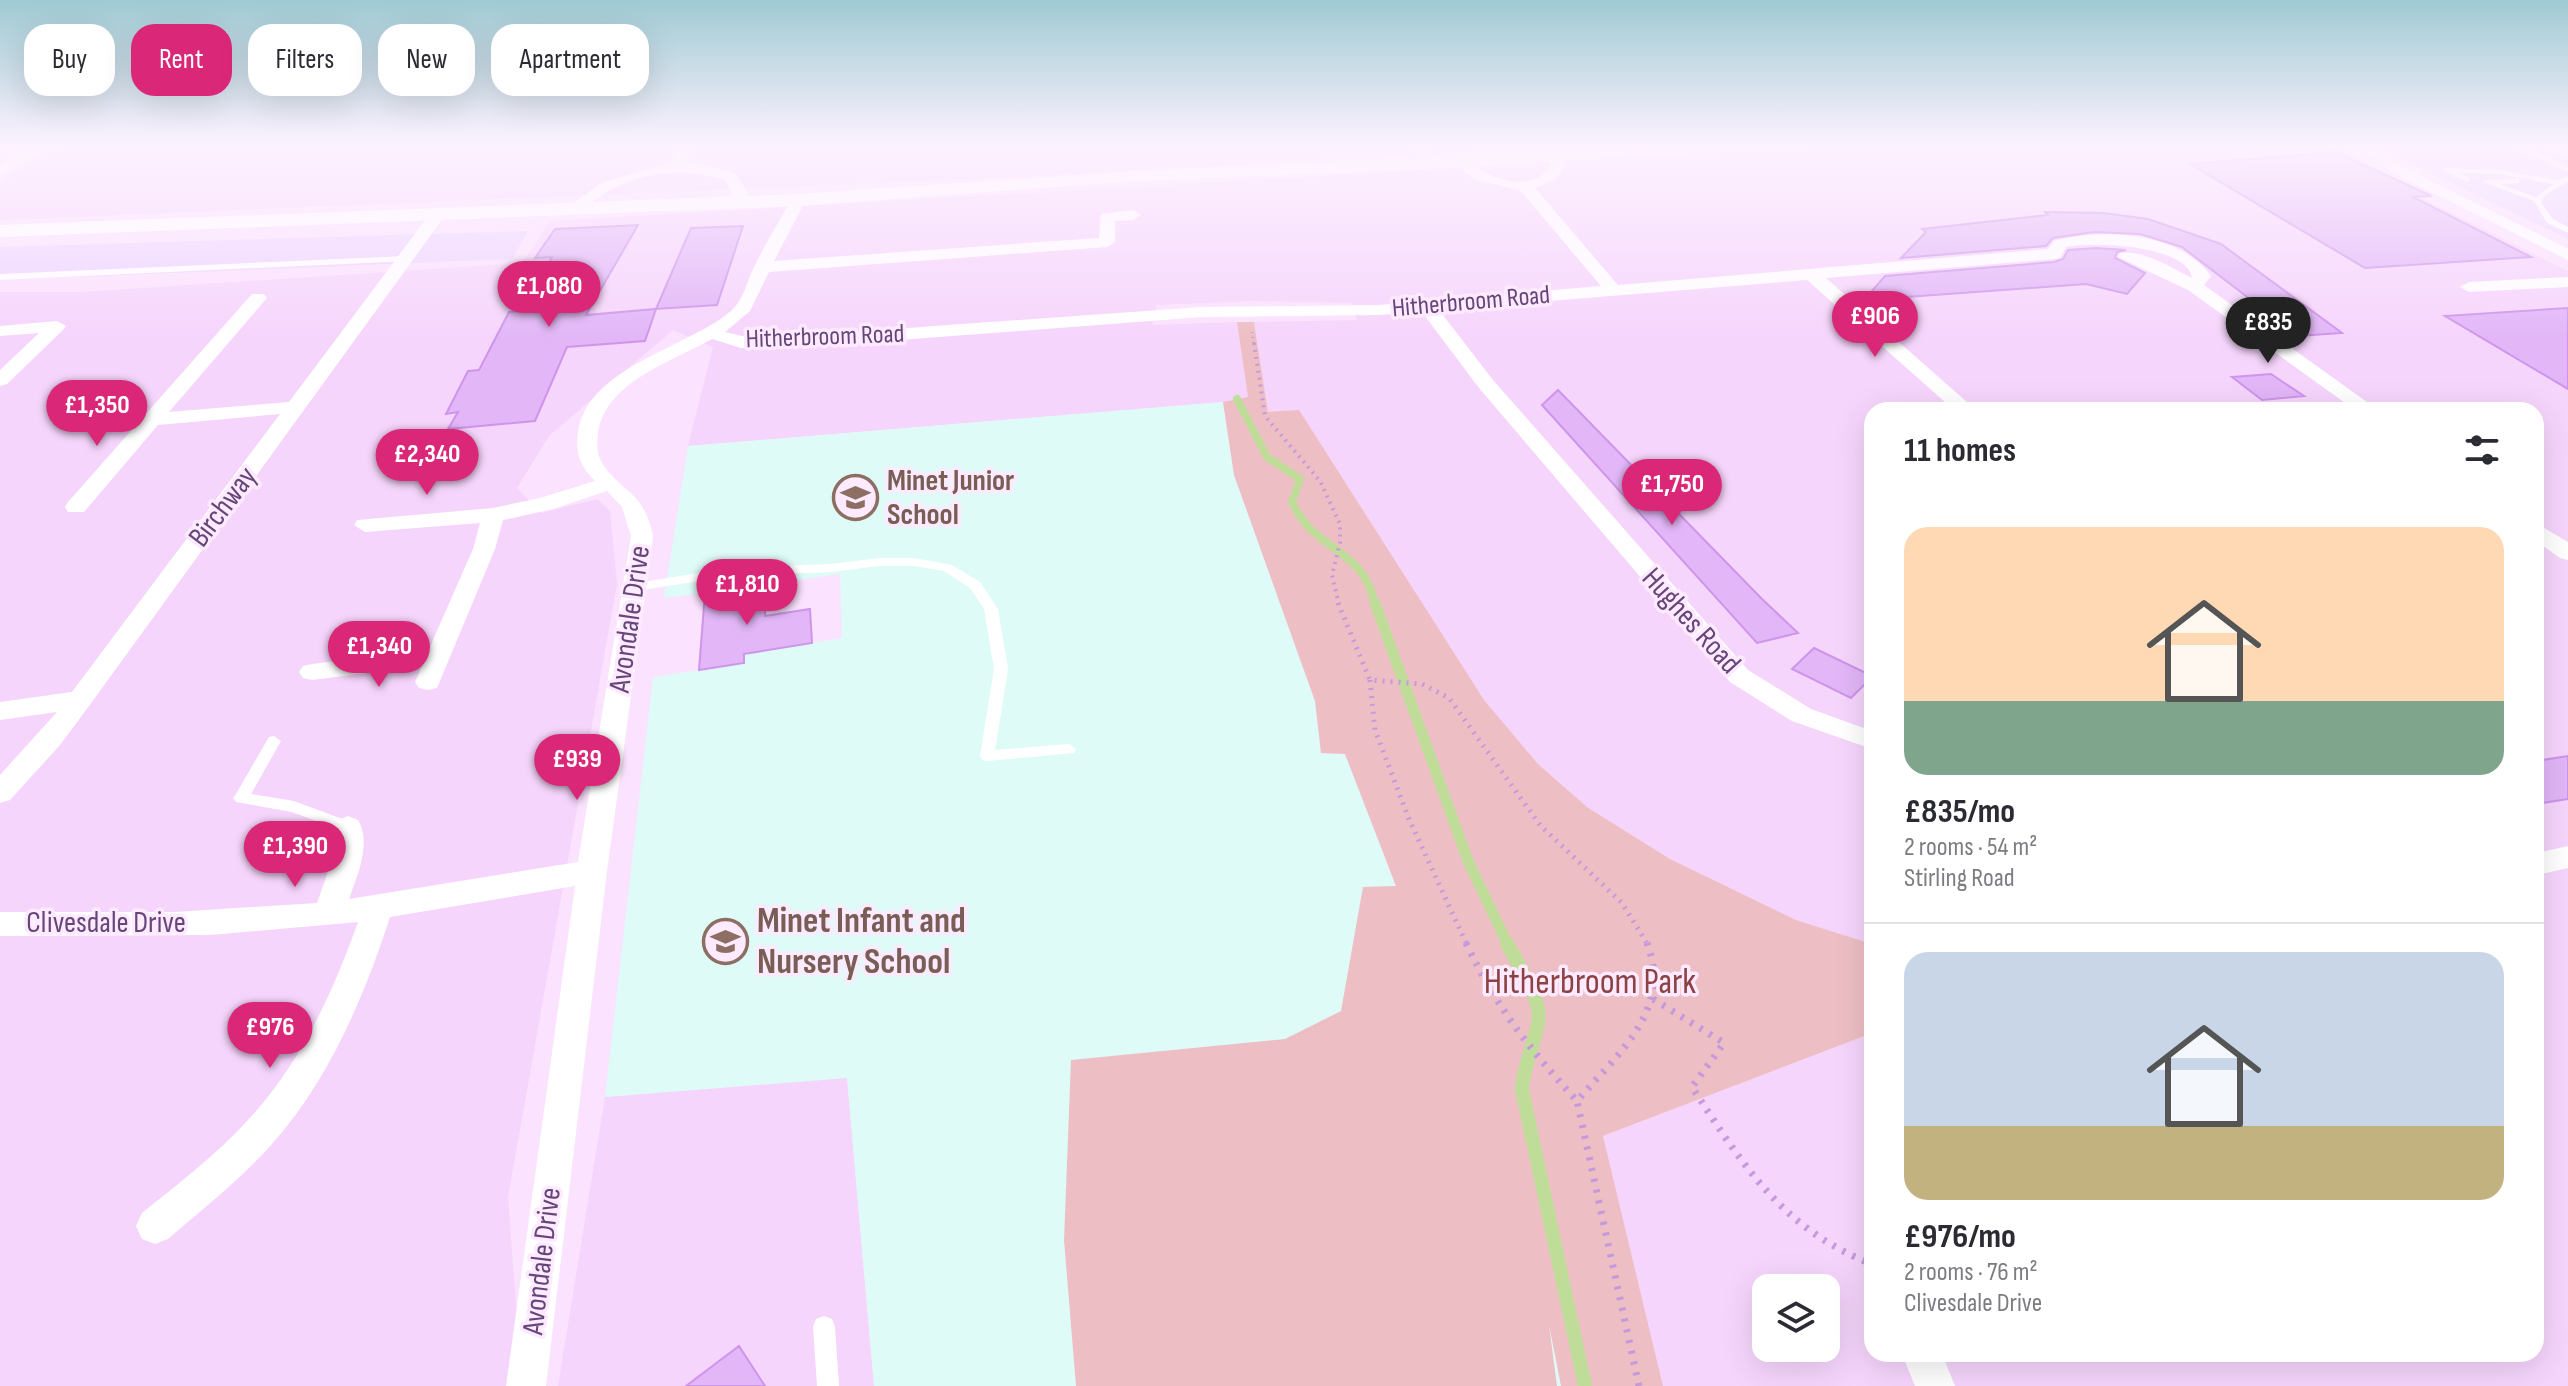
<!DOCTYPE html>
<meta charset="utf-8">
<style>
:root{--surface:#fff;--page:#f7f7f7;--text:#2b2b33;--muted:#7c7c81;--line:#e1e1e2;--accent:#db2777}
body{margin:0;font-family:"Sofia Sans Condensed",sans-serif;background:var(--page);color:var(--text);height:100vh;display:flex;flex-direction:column;font-size:30px;white-space:nowrap}
*{box-sizing:border-box;margin:0}
p{font-size:26px;color:var(--muted)}
.icon{flex:none;width:44px;height:44px;fill:none;stroke:currentColor;stroke-width:2;stroke-linecap:round;stroke-linejoin:round}
.map{position:relative;flex:1;overflow:hidden}
.side{position:absolute;left:1864px;top:402px;width:680px;height:960px;display:flex;flex-direction:column;background:var(--surface);border-radius:24px;box-shadow:0 8px 32px #0002}
.side>*{flex:none}
.hud{position:absolute;left:24px;top:24px;width:760px;height:72px;display:flex;gap:16px}
.tools{position:absolute;left:1752px;top:1274px;display:grid;gap:16px}
.tools a{display:grid;place-items:center;width:88px;height:88px;border-radius:16px;background:var(--surface);box-shadow:0 8px 32px #0002;font-size:40px}
.price{position:absolute;translate:-50% -68px;padding:0 18px;border-radius:28px;background:var(--accent);color:#fff;font-size:26px;line-height:52px;filter:drop-shadow(0 2px 4px #0008)}
.price::after{content:'';position:absolute;left:50%;top:48px;width:24px;height:18px;margin-left:-12px;background:inherit;clip-path:polygon(0 0,100% 0,50% 100%)}
.price.current{background:#222;color:#fff}
ul{padding:0;list-style:none}
li{display:grid;align-content:center;gap:16px;height:424px;padding:0 40px}
li+li{border-top:2px solid var(--line)}
li span{display:grid;place-items:center;height:248px;border-radius:24px;color:#555}
li>.icon{margin-inline-start:auto}
span .icon{width:144px;height:144px;fill:#fffc;stroke-width:1}
li b{font-size:34px}
h2{display:flex;justify-content:space-between;align-items:center;height:96px;padding:0 40px;font-size:34px}
.pill{padding:0 28px;border-radius:24px;background:var(--surface);box-shadow:0 8px 32px #0002;font-size:28px;line-height:72px}
.pill.current{background:var(--accent);color:#fff}
.map>svg:first-child{display:block}
.residential{fill:#f6d5fc;fill-rule:evenodd}
.commercial{fill:#edd5ff}
.education{fill:#defbf8}
.green{fill:#edbfc4}
.lines{fill:none;stroke-linecap:round;stroke-linejoin:round}
.stream-far2{stroke:#bfdd99;stroke-width:8}
.stream-far1{stroke:#bfdd99;stroke-width:11}
.stream{stroke:#bfdd99;stroke-width:14}
.building{fill:#e2b6f7;stroke:#ce95eb;stroke-width:2}
.path-far3{stroke:#c699dc;stroke-width:3;stroke-dasharray:1 4;stroke-linecap:butt}
.path-far2{stroke:#c699dc;stroke-width:4;stroke-dasharray:2 5;stroke-linecap:butt}
.path-far1{stroke:#c699dc;stroke-width:5;stroke-dasharray:2 6;stroke-linecap:butt}
.path{stroke:#c699dc;stroke-width:7;stroke-dasharray:3 8;stroke-linecap:butt}
.service{fill:#fff;fill-rule:evenodd}
.minor{fill:#fff;fill-rule:evenodd}
.tertiary{fill:#fff;fill-rule:evenodd}
.labels{text-anchor:middle;dominant-baseline:central;stroke-width:7;stroke-linejoin:round;paint-order:stroke}
.far-street-label{font-size:26px;fill:#664579;stroke:#fdeaff}
.education-label{font-size:30px;font-weight:bold;fill:#785e54;stroke:#fdeaff;text-anchor:start}
.street-label{font-size:30px;fill:#664579;stroke:#fdeaff}
.near-education-label{font-size:36px;font-weight:bold;fill:#785e54;stroke:#fdeaff;text-anchor:start}
.near-park-label{font-size:36px;fill:#8c4142;stroke:#fdeaff}
</style>
<div class="map">
<svg width="2568" height="1386" viewBox="0 0 2568 1386">
<rect width="100%" height="100%" fill="#fbe2fe"/>
<path class="residential" d="M68 144H1596L997 178 0 220V185L38 155 63 149Z
M1863 144H2330L2358 157 2367 170 2568 271V1386H1663L1603 1136 1872 1033V1354H2536V410H1872V944L1796 920 1670 859 1587 807 1538 764 1484 700 1268 412 1254 322 1357 320 1352 303 1252 301 1157 305 1152 325 1237 322 1248 397 1223 402 688 446 713 347 673 330 549 436 517 488 541 513 598 499 610 511 617 584 508 1197 522 1386H0V292H83L522 263 550 221ZM1766 1288H1826V1348H1766Z
M847 1077 874 1386H558L605 1097Z"/>
<path class="commercial" d="M2371 144H2568V239Z
M528 231 512 259 0 280V247Z"/>
<path class="education" d="M1223 402 1234 475 1315 701 1321 753 1345 754 1493 1139 1545 1300 1561 1386H874L847 1078 605 1097 653 677 743 663 744 654 842 638 840 574 739 588V584L704 588 705 593 664 598 688 446Z"/>
<path class="green" d="M1237 322H1254L1268 412 1299 410 1484 700 1538 764 1587 807 1670 859 1796 920 1872 944V1033L1603 1136 1663 1386H1561L1549 1325 1557 1386H1076L1064 1240 1071 1060 1285 1039 1341 1011 1363 887 1396 886 1345 754 1321 753 1315 701 1234 475 1223 402 1248 397Z"/>
<g class="lines">
<path class="stream-far2" d="M1237 399 1267 457 1300 479 1292 502C1314 552 1364 547 1375 605"/>
<path class="stream-far1" d="M1375 603 1468 861 1508 945"/>
<path class="stream" d="M1507 943C1517 964 1543 999 1538 1023 1534 1046 1523 1066 1522 1090L1585 1386"/>
</g>
<path class="building" d="M2336 152 2432 196 2413 197 2531 257 2365 268 2190 164Z
M2045 212 2104 213 2148 219 2221 244 2342 333 2298 336 2182 247 2140 234 2094 232 2053 238 2046 246 1901 258 1926 232 1922 229 2048 215Z
M638 225 586 315 656 309 645 341 567 347 535 421 448 429 458 412 446 414 468 371 479 370 509 312 520 311 552 257 535 258 555 229Z
M743 226 717 305 656 309 691 228Z
M2096 248 2126 250 2117 252 2115 258 2145 273 2127 294 2086 284 1864 300 1885 276 2054 262 2063 259 2068 250Z
M2568 308V389L2445 316Z
M2271 374 2304 396 2262 400 2232 377Z
M1558 390 1762 599 1798 633 1757 643 1542 405Z
M761 585V594L766 593 765 616 810 609 812 643 744 654V663L699 670 705 593Z
M1814 648 1872 676V677L1851 698 1792 669Z
M2568 756V799L2536 804V761Z
M739 1346 765 1386H686Z"/>
<g class="lines">
<path class="path-far3" d="M1104 144 1112 158
M1252 332 1254 345"/>
<path class="path-far2" d="M1254 343 1265 416 1320 481 1340 524V543L1332 575 1339 605"/>
<path class="path-far1" d="M1338 603 1370 680 1422 684 1449 698 1540 825 1622 903 1648 945
M1370 680 1375 730 1409 819 1467 945"/>
<path class="path" d="M1466 943C1498 1010 1528 1047 1577 1101
M1653 999 1724 1043 1692 1087C1742 1164 1783 1230 1872 1264
M1639 1386 1577 1101C1617 1054 1673 1011 1647 943"/>
<path class="service" d="M2508 144H2519L2568 167V172Z
M2538 144H2549L2568 153V158Z
M2447 168 2500 170 2558 180 2568 176V181L2544 196 2541 203 2553 219 2568 227V233L2547 223 2534 201 2483 182 2487 180 2519 179V183L2500 184 2536 197 2553 184 2500 174 2459 173 2469 177V181H2466L2444 172V168Z
M406 256 409 257V261L0 280V274Z
M880 558H914L952 565 980 582 998 609 1008 669 995 750 1069 744 1076 749 1074 753 987 761 982 760 980 756 994 669 984 609 970 588 944 571 914 566H880L831 572 731 576 636 591 630 587 636 583 731 568 831 564Z
M274 736 281 741 251 794 294 801 353 823 356 827 353 831H343L292 812 236 802 233 798 236 794 269 737Z
M824 1316 832 1319 835 1327 839 1386H817L813 1327 816 1319Z"/>
<path class="minor" d="M0 144H68L38 153 0 175V165L20 152 0 149Z
M678 144H692L686 162 704 164 736 174 748 193 742 205H732L729 202 732 193 725 180C684 166 643 171 605 193 593 200 582 215 567 212L565 209 603 182 671 163Z
M1406 144H1421L1437 164 1435 167H1425Z
M2351 144C2374 144 2387 152 2403 167L2568 249V260L2393 173 2379 160Z
M1553 153 1558 154 1565 165 1556 179 1535 188 1618 285 2048 249 2054 241C2103 228 2179 231 2211 276L2204 285 2378 410H2355L2188 290 2118 257 2120 253C2142 249 2172 268 2192 278 2188 245 2092 241 2066 247L2060 258 2054 259 1826 278 1976 410H1954L1807 280 1439 310 1493 380 1748 670 1811 709 1872 731V749L1792 721 1730 682 1479 388 1422 312 1379 315 1202 317 781 349 741 348 712 339C673 361 605 382 598 433 597 444 596 453 602 463 623 495 643 489 653 536L607 871 546 1386H506L575 886 390 917C364 997 329 1080 272 1144 241 1179 204 1208 168 1239L155 1244 142 1239 136 1226 142 1213C178 1184 216 1155 248 1120 300 1064 333 993 358 922L210 935 0 936V912H175L317 903 332 860 334 827 338 820 348 816 358 820C372 843 357 876 349 899L578 862 631 536 622 507 607 491 553 509 503 520 495 549 437 688 428 690 419 688 415 682 422 666 312 680 303 678 299 672 303 666 312 664 429 649 473 549 480 523 365 532 354 525 357 520 493 508 540 498 595 481C580 466 575 453 578 432 588 366 689 348 732 310 744 299 747 281 754 267 766 243 780 219 793 197H803L806 200 774 261 1099 238 1101 214 1133 210 1141 215 1133 220 1115 221V242L1107 247 769 272 750 311 725 332 742 336 781 337 1202 307 1379 305 1601 286 1520 190 1476 180 1453 162 1460 158 1465 159C1487 178 1531 196 1551 165L1546 157Z
M438 209 444 211V217L89 706 60 745 10 800 0 803V775L57 712 0 720V702L72 692 280 414 158 425 84 512H68L65 507 68 502 252 294H264L267 298 169 412 289 402 432 211Z
M2568 277V287L2469 292 2460 287 2469 282Z
M57 321 66 326 63 330 7 384 0 386V370L39 333 0 336V326Z
M2536 523 2568 542V560L2560 558 2536 541Z
M2568 846V868L2536 875V853Z
M1902 1354H1942L1955 1386H1915Z"/>
<path class="tertiary" d="M1665 144H1762L1753 149 1460 167 1121 182 798 206 0 237V225L798 194 1121 172Z"/>
</g>
<linearGradient id="sky" x2="0" y2="1"><stop stop-color="#9fcad3"/><stop offset="0.43" stop-color="#fdf2ff"/><stop offset="1" stop-color="#fdf2ff" stop-opacity="0"/></linearGradient>
<rect width="2568" height="338" fill="url(#sky)"/>
<defs>
<symbol id="school-ring" viewBox="-11 -11 22 22"><circle r="9.5" fill="#fdeaff" stroke="#8d6e63" stroke-width="1.5"/><path d="M0-5L7-2L0 1L-7-2ZM-4 1L0 2.5L4 1V4Q0 6-4 4Z" fill="#8d6e63"/></symbol>
</defs>
<g fill-rule="evenodd">
<use href="#school-ring" x="830" y="472" width="51" height="51"/>
<use href="#school-ring" x="700" y="916" width="51" height="51"/>
</g>
<g class="labels">
<g class="far-street-label">
<text transform="translate(1471 302) rotate(-5)">Hitherbroom Road</text>
<text transform="translate(825 337) rotate(-2)">Hitherbroom Road</text>
</g>
<g class="education-label">
<text x="887" y="481">Minet Junior<tspan x="887" dy="34">School</tspan></text>
</g>
<g class="street-label">
<text transform="translate(223 507) rotate(-53)">Birchway</text>
<text transform="translate(630 619) rotate(-82)">Avondale Drive</text>
<text transform="translate(1691 621) rotate(48)">Hughes Road</text>
<text x="106" y="923">Clivesdale Drive</text>
<text transform="translate(542 1261) rotate(-83)">Avondale Drive</text>
</g>
<g class="near-education-label">
<text x="757" y="921">Minet Infant and<tspan x="757" dy="41">Nursery School</tspan></text>
</g>
<g class="near-park-label">
<text x="1590" y="982">Hitherbroom Park</text>
</g>
</g>
</svg>
<div class="tools">
<a><svg class="icon" aria-label="layers" viewBox="0 0 24 24"><path d="M12 4l9 5-9 5-9-5zM3 14l9 5 9-5"/></svg></a>
</div>
<b class="price" style="left:549px;top:329px">£1,080</b>
<b class="price" style="left:1875px;top:359px">£906</b>
<b class="price current" style="left:2268px;top:365px">£835</b>
<b class="price" style="left:97px;top:448px">£1,350</b>
<b class="price" style="left:427px;top:497px">£2,340</b>
<b class="price" style="left:1672px;top:527px">£1,750</b>
<b class="price" style="left:747px;top:627px">£1,810</b>
<b class="price" style="left:379px;top:689px">£1,340</b>
<b class="price" style="left:577px;top:802px">£939</b>
<b class="price" style="left:295px;top:889px">£1,390</b>
<b class="price" style="left:270px;top:1070px">£976</b>
<div class="hud">
<a class="pill">Buy</a>
<a class="pill current">Rent</a>
<a class="pill">Filters</a>
<a class="pill">New</a>
<a class="pill">Apartment</a>
</div>
<section class="side">
<h2>11 homes<svg class="icon" aria-label="filters" viewBox="0 0 24 24"><path d="M4 7h16M4 17h16"/><circle cx="9" cy="7" r="2"/><circle cx="15" cy="17" r="2"/></svg></h2>
<ul>
<li><span style="background:linear-gradient(#ffd9b3 70%,#7fa58c 0)"><svg class="icon" aria-label="home" viewBox="0 0 24 24"><path d="M3 11l9-7 9 7M6 9v11h12V9"/></svg></span><div><b>£835/mo</b><p>2 rooms · 54 m²</p><p>Stirling Road</p></div></li>
<li><span style="background:linear-gradient(#c9d6e8 70%,#c2b280 0)"><svg class="icon" aria-label="home" viewBox="0 0 24 24"><path d="M3 11l9-7 9 7M6 9v11h12V9"/></svg></span><div><b>£976/mo</b><p>2 rooms · 76 m²</p><p>Clivesdale Drive</p></div></li>
</ul>
</section>
</div>
